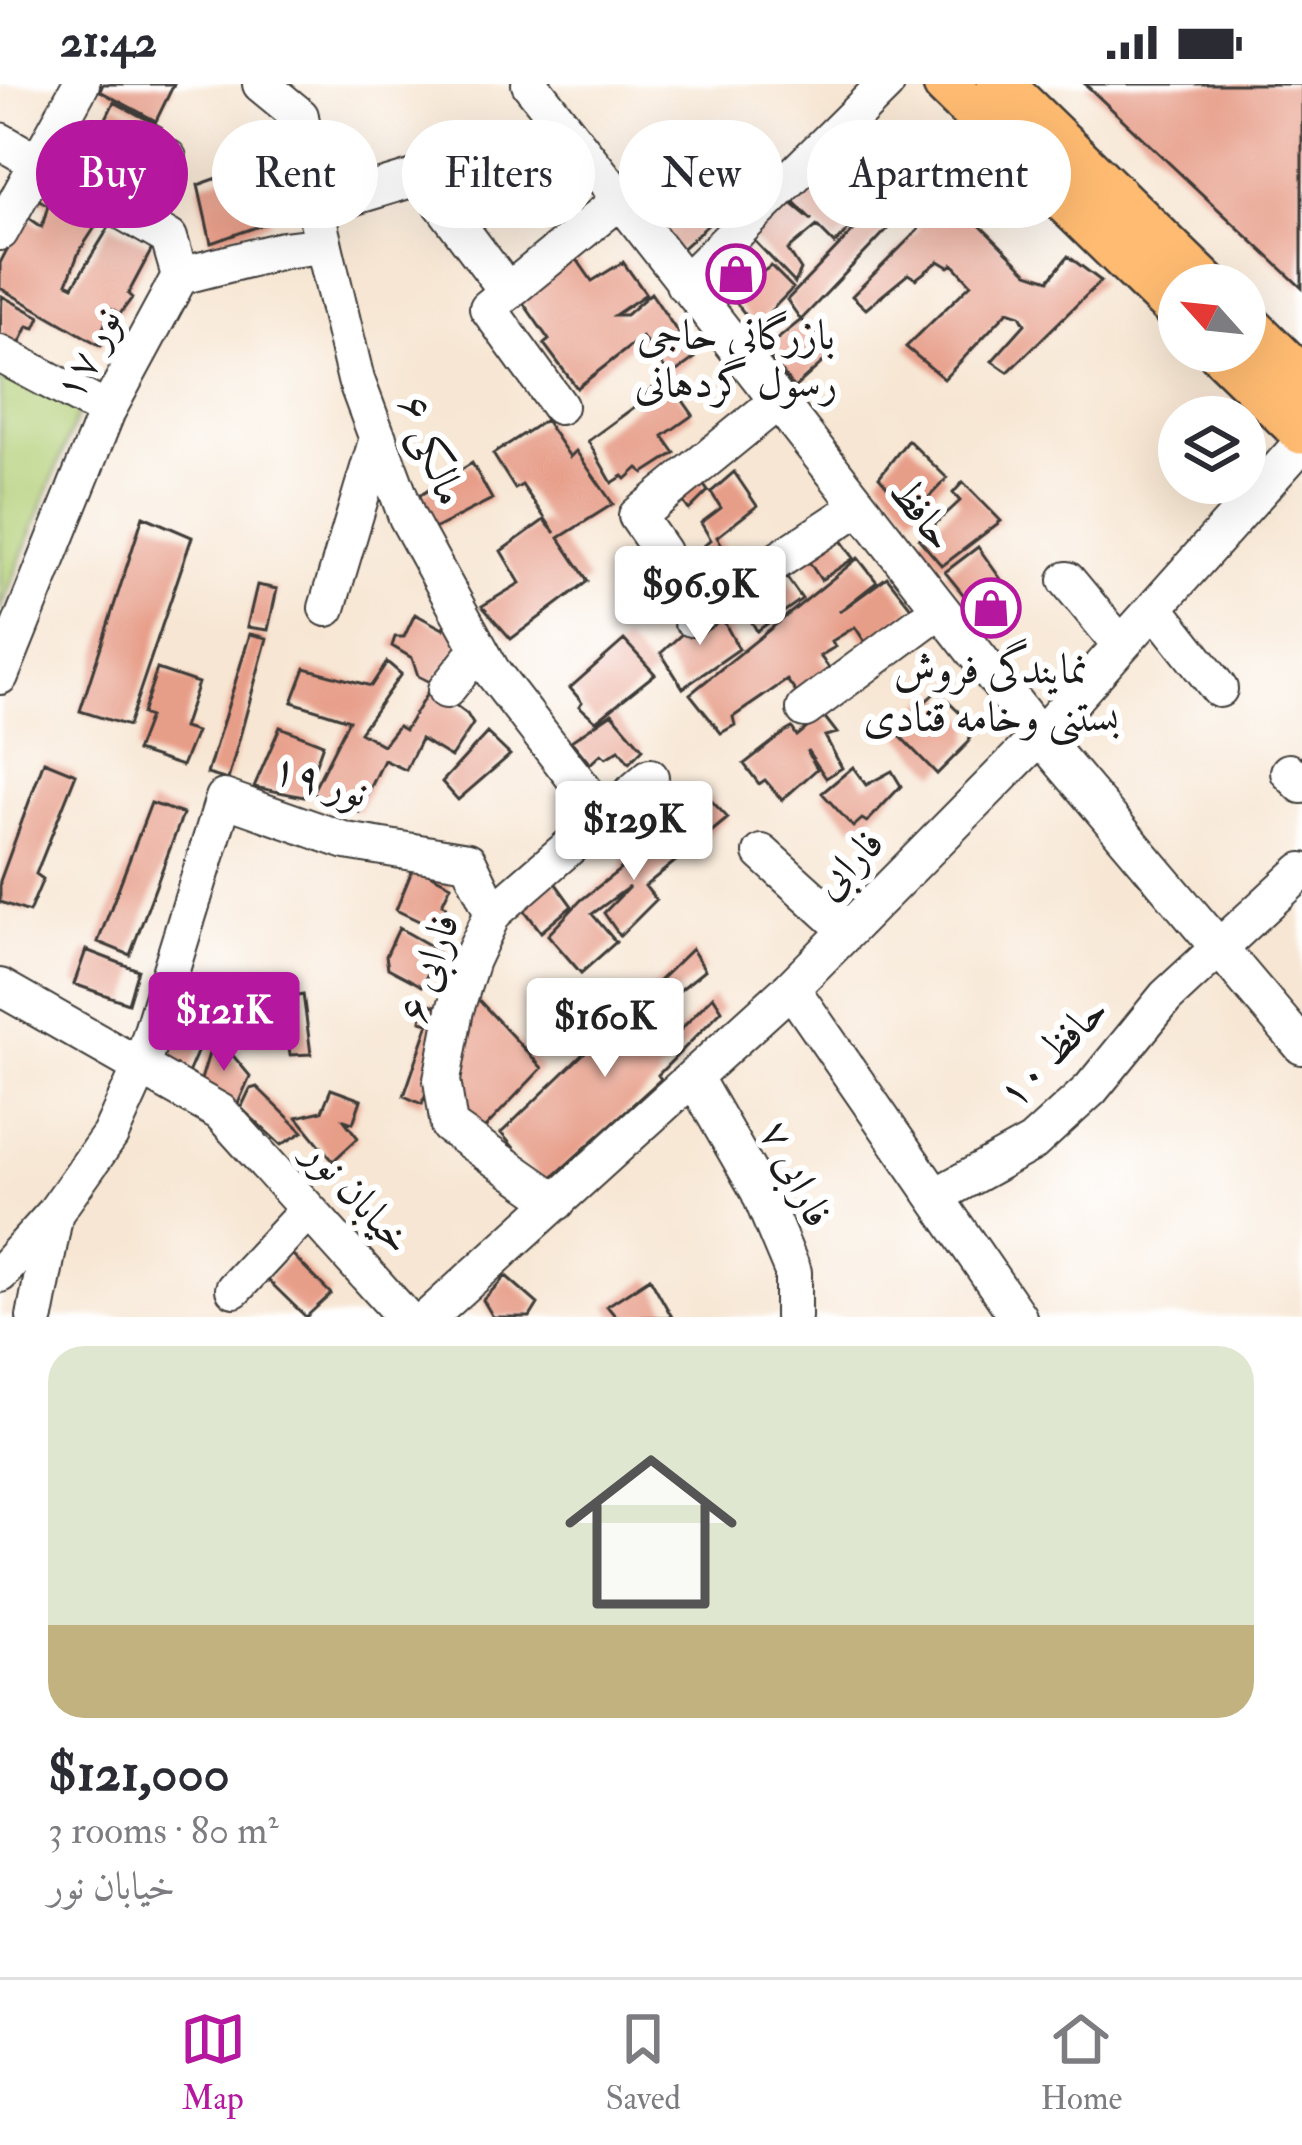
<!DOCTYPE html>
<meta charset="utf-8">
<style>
:root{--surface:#fff;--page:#f7f7f7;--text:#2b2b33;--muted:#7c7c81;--line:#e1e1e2;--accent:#b5179e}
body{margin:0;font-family:"IM FELL Double Pica",Amiri,serif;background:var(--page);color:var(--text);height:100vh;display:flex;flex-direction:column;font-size:45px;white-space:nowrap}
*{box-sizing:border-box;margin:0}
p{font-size:39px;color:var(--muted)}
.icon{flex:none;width:66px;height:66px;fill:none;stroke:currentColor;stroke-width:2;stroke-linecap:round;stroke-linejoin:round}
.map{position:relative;height:1233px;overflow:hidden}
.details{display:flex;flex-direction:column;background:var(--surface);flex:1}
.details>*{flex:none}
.banner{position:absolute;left:36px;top:36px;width:1230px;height:108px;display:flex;gap:24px}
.needle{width:78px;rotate:297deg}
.buttons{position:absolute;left:1158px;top:180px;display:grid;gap:24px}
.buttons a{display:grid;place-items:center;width:108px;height:108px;border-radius:50%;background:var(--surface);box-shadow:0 12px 48px #0002;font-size:60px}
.price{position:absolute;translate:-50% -102px;padding:0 27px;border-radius:12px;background:#fff;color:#222;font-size:39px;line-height:78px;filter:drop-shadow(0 3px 6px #0008)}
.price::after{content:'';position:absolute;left:50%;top:72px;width:36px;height:27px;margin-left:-18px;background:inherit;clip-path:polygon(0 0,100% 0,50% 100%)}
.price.on{background:var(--accent);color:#fff}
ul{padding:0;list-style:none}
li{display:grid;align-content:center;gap:24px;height:636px;padding:0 48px}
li+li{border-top:3px solid var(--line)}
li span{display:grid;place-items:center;height:372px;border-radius:36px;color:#555}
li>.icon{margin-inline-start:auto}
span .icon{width:216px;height:216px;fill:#fffc;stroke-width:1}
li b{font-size:51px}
.tag{padding:0 42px;border-radius:54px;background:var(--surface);box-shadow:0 12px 48px #0002;font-size:42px;line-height:108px}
.tag.on{background:var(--accent);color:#fff}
.status{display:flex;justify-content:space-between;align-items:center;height:84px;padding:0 60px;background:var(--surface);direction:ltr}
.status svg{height:33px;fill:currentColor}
.tab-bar{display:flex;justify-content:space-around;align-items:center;height:168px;border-top:3px solid var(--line);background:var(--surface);font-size:33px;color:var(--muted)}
.tab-bar a{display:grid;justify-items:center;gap:6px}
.tab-bar .on{color:var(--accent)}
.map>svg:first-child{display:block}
.green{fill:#b1ce75;stroke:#667548;stroke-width:3}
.building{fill:#e79e89}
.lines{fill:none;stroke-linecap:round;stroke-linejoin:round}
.minor-casing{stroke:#3d3a37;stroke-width:40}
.major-casing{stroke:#3d3a37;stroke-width:50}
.minor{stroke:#fff;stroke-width:36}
.major{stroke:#ffbb71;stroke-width:45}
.labels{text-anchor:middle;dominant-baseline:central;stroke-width:12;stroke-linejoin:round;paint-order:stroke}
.poi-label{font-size:42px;fill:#1c1c1c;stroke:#fff}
.street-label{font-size:42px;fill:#1c1c1c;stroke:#fff}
</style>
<div class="status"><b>21:42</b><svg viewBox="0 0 49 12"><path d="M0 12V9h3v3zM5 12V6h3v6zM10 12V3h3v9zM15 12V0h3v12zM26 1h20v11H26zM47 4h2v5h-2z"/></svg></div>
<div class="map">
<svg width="1302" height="1233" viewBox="0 0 1302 1233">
<rect width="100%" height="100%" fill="#fff"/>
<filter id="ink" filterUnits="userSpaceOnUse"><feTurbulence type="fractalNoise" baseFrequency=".00833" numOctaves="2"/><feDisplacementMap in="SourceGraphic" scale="24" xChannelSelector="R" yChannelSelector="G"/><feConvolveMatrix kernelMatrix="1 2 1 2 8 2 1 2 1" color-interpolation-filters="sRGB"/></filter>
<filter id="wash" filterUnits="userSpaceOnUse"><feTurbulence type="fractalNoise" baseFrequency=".004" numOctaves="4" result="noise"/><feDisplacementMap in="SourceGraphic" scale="48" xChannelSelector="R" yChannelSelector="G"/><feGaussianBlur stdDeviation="2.7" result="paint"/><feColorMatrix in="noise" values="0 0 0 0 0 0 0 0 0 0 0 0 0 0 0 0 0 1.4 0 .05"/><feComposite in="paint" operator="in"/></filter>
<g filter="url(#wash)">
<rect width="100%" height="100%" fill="#f7e6d3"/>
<path class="green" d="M0 270 84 315 0 529Z"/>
<g id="blocks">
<path class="building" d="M103 0H174L156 37 100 7Z
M1085 0H1302V204Z
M114 18 161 43 149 57 142 53 132 72 140 76 123 108 50 65 66 35 97 53Z
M897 58 936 94 801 236 787 216 902 96 883 75Z
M820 70 836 85 843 78 880 111 835 160 817 142 788 166 801 186 795 199 749 151 784 113 812 136 784 108Z
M254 81 271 138 211 159 198 101Z
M652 85 708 141 677 169 629 111Z
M44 94 101 134 79 168 67 199 73 202 111 140 153 163 128 210 132 214 120 230 112 225 102 246 110 248 101 262 0 204V179L25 131 42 143 48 121 34 113Z
M942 104 1028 189 1049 196 1068 172 1101 197 1008 288 992 277 1025 240 1020 231 1008 227 944 295 906 263 971 200 953 180 949 183 939 177 916 195 908 190 866 225 852 212 918 146 913 134Z
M735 160 755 180 751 185 757 192 771 182 793 204 755 243 710 185Z
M569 164 592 197 623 178 646 210 615 231H626L651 209 695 274 670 292 642 253 577 304 544 260 549 256 517 210Z
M2 212 40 233 35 244 28 242 17 265 0 255Z
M801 236 834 268 794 304 764 266Z
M667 294 693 331 663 352 675 369 644 389 638 384 626 395 623 392 612 399 588 357 640 319 637 315Z
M545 336 570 373 576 367 613 420 559 454 588 497 511 555 482 522 520 499 501 467 544 436 555 449 522 401 515 405 493 370Z
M908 356 947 394 912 431 879 393Z
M472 379 492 415 422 451 409 418Z
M734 388 757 422 717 453 731 475 723 482 718 478 703 492 714 507 680 535 673 525 677 519 662 498 711 456 701 439 721 424 711 408Z
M695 389 708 407 689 426 675 406Z
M963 398 1001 437 942 482 919 455 960 417 953 409Z
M143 432 192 453 128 642 80 627Z
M832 444 854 474 821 496 800 464Z
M978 463 1005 501 975 525 945 488Z
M858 474 877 498 839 528 887 493 912 525 867 561 855 543 832 557 835 563 820 572 833 589 800 614 787 596 733 633 735 641 721 649 690 610Z
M778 481 802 515 757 547 738 514Z
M257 501 277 505 268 546 247 543Z
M718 527 739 565 683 604 661 569 705 529Z
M415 530 443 545 447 536 467 555 432 599 418 592 412 574 392 562 395 553H404Z
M250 550 267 554 228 696 207 690Z
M624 556 655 590 596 637 579 622 582 618 570 604Z
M387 578 401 590 360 648 383 661 398 642 405 646 431 603 467 630 473 640 451 673 421 655 406 686 384 676 359 728 312 709 349 636 292 618 305 584 371 602Z
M157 585 198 599 183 644 196 648 182 682 136 667 149 633 142 630Z
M937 607 972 641 969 658 937 690 894 646Z
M612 629 643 665 629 679 619 666 606 674 601 670 590 680 571 657Z
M823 631 837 649 825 652 842 684 826 694 807 666 817 685 782 716 765 696 759 700 744 680 785 648 792 644 797 652Z
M280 643 323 660 304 713 254 703Z
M487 649 510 671 458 716 442 698Z
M44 677 76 690 36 790 43 795 29 828 0 818V797Z
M853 683 866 701 892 687 901 702 867 738 862 735 853 743 822 709Z
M702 707 728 734 645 802 656 816 620 852 604 829 629 803 592 830 616 858 581 889 548 851 581 816 622 784 623 774Z
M151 719 183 730 130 871 98 858Z
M414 782 451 801 442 820 446 822 438 846 396 826Z
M548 789 572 822 541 848 517 816Z
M399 844 438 866 422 902 388 884 386 872Z
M692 865 705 886 638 940 660 967 713 912 722 926 658 991 661 995 545 1100 501 1049 608 946 617 945 614 941Z
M86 866 138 886 128 919 74 900Z
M303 910 311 970 290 971 282 914Z
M476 913 542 984 481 1048 448 1017Z
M424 918 447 926 445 957 422 1020 404 1012 429 939 421 937Z
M167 919 215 927 186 994 145 971Z
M215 950 250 992 237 1022 199 1002Z
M257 1003 303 1048 281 1061 241 1024 250 1005Z
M331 1005 361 1016 353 1039 344 1036 358 1054 333 1077 297 1033 322 1027Z
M292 1170 331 1210 306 1233 268 1196Z
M506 1192 538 1220 530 1233H493L483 1216Z
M650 1194 672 1233H616L607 1222Z"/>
</g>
</g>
<g filter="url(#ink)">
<use href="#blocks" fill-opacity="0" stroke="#3d3a37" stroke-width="3"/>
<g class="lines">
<defs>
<path id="minor" d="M261 0 300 32 315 124 356 296 407 433 491 586 604 732
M530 0 1040 652 1302 962
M0 57 169 154 180 192 283 166 324 161
M315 124 421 92 508 208
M140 137 168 74
M0 148 81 0
M684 200 886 0
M0 270 107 327
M559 322 488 224 619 117
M662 468 637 432 777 318
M1067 496 1121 561
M327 524 378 354
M1155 524 1219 605
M691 534 859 423
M0 592 107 327 180 192
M446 606 479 565
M805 625 940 525
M1289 688 1302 701
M762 769 847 846
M0 903 220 1028 405 1233
M791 904 1018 1233
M694 994 759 1107 793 1188V1233
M936 1112 1032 1059 1091 1005 1166 913 1302 787
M557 1118 449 1042 442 996 455 926 471 876 493 829 650 693
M0 1190 54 1130 110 1051 141 983 224 714 346 757 468 777 493 829
M234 1205 308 1126
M35 1233 54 1133
M429 1233 791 904 1040 652 1302 359"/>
<path id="major" d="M946 0 1179 227
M1000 0 1206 201
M1245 239 1302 295
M1220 267 1302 347"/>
</defs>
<use href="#minor" class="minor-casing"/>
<use href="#major" class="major-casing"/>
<use href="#minor" class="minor"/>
<use href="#major" class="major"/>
</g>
</g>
<defs>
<symbol id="shop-ring" viewBox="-11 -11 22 22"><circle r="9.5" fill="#fff" stroke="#b5179e" stroke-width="1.5"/><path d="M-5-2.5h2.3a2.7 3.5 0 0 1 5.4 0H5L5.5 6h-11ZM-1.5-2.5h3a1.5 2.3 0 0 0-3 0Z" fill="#b5179e"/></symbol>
</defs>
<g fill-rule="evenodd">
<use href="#shop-ring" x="703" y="157" width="66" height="66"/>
<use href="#shop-ring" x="958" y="491" width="66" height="66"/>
</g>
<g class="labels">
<g class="poi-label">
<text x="736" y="252">بازرگانی حاجی<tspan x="736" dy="48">رسول گردهانی</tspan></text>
<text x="991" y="586">نمایندگی فروش<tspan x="991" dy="48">بستنی وخامه قنادی</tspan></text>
</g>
<g class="street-label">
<text transform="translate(88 270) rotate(-63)">نور ۱۷</text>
<text transform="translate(432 366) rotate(69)">مالکی ۶</text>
<text transform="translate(922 430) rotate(52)">حافظ</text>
<text transform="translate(320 697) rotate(17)">نور ۱۹</text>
<text transform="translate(849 780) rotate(-45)">فارابی</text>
<text transform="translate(429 884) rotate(-71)">فارابی ۶</text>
<text transform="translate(1053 968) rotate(-46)">حافظ ۱۰</text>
<text transform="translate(796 1090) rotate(64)">فارابی ۷</text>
<text transform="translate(358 1113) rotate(48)">خیابان نور</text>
</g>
</g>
</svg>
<div class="buttons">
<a><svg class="needle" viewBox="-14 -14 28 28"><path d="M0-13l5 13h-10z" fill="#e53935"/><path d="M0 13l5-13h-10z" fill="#7c7c81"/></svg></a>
<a><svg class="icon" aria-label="layers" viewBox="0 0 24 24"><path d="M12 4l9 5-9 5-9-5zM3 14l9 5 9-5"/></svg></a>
</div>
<b class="price" style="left:700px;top:564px">$96.9K</b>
<b class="price" style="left:634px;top:799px">$129K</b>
<b class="price on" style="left:224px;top:990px">$121K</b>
<b class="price" style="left:605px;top:996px">$160K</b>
<div class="banner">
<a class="tag on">Buy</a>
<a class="tag">Rent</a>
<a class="tag">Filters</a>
<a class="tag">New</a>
<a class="tag">Apartment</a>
</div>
</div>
<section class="details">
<ul>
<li><span style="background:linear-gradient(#dfe7d0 75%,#c2b280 0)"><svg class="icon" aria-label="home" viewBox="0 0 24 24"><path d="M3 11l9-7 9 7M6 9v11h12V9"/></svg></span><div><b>$121,000</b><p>3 rooms · 80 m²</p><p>خیابان نور</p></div></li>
</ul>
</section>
<nav class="tab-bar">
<a class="on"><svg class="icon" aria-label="map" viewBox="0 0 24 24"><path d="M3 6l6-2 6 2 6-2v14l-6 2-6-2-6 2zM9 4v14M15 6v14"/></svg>Map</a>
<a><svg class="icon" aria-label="saved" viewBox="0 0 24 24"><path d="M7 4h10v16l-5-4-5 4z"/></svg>Saved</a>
<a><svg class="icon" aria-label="home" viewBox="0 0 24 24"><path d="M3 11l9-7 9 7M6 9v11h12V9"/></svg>Home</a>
</nav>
